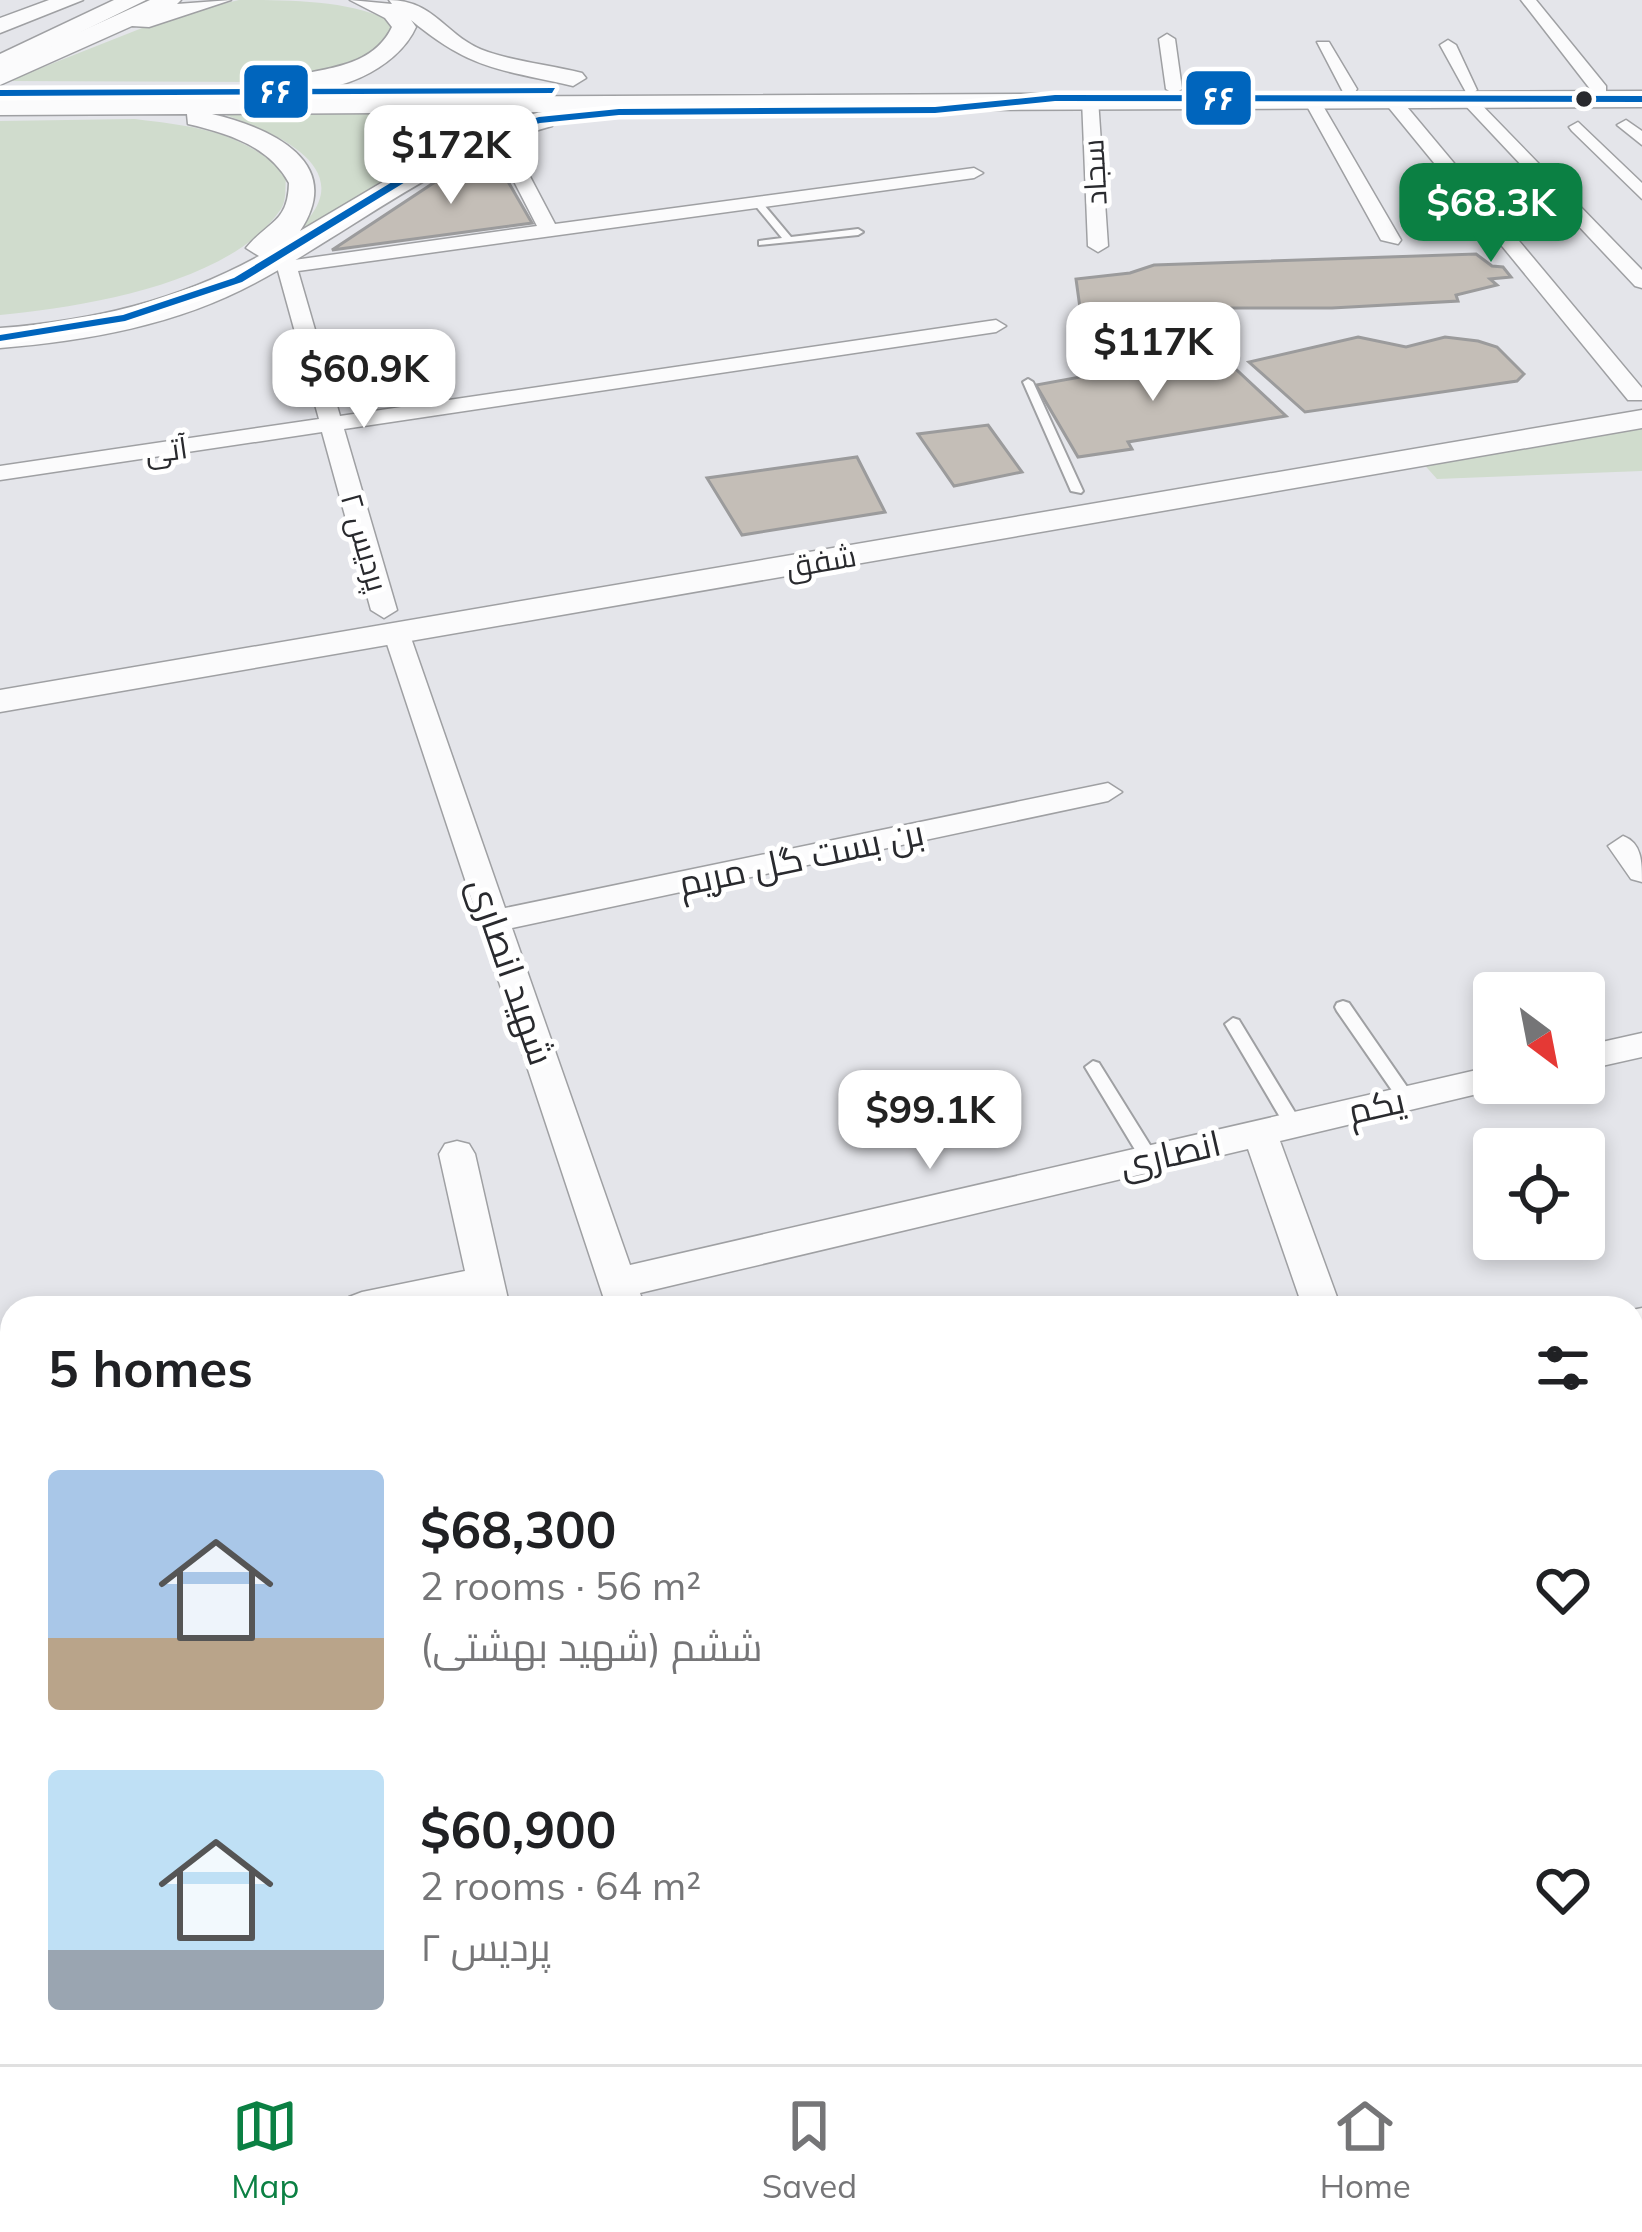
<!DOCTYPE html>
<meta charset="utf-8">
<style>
:root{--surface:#fff;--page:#f2f2f2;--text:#202124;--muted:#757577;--line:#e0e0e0;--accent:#0b8043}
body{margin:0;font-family:Mulish,Cairo,sans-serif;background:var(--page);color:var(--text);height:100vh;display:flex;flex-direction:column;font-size:45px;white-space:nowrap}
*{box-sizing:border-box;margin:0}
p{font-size:39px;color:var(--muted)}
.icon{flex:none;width:66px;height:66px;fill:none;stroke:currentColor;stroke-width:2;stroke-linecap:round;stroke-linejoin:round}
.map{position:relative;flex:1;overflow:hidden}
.details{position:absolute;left:0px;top:1296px;width:1644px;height:768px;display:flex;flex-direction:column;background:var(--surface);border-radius:36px 36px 0 0;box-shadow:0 6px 18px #0003}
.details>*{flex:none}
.needle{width:78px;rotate:148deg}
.controls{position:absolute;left:1473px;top:972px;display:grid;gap:24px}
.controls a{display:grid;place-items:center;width:132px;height:132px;border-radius:12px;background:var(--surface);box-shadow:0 6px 18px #0003;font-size:60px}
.price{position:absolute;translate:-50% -102px;padding:0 27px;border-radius:24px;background:#fff;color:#222;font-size:39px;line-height:78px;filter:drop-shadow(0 3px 6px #0008)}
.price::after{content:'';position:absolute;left:50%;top:72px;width:36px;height:27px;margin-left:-18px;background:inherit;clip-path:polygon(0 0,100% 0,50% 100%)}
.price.active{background:var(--accent);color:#fff}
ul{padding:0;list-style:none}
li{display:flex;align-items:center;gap:36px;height:300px;padding:0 48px}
li span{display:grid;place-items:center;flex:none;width:336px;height:240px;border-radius:12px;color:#555}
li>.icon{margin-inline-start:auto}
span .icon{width:144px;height:144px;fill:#fffc;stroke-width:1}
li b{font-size:51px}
h2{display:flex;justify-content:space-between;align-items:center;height:144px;padding:0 48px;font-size:51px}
.tabs{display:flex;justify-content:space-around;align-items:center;height:168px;border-top:3px solid var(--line);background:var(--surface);font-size:33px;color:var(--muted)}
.tabs a{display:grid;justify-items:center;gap:6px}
.tabs .active{color:var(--accent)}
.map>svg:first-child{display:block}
.green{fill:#d0dccd}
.building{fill:#c4beb7;stroke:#9b9b9c;stroke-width:3}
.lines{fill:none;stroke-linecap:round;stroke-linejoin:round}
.service-casing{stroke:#9fa0a3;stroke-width:4}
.minor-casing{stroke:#9fa0a3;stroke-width:3}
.secondary-casing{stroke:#9fa0a3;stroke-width:3}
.primary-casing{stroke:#9fa0a3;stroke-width:3}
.trunk-casing{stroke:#9fa0a3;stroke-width:3}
.service{fill:#fbfbfc;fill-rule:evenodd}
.minor{fill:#fbfbfc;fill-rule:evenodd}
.secondary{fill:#fbfbfc;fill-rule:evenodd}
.primary{fill:#fbfbfc;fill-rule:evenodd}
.trunk{fill:#fbfbfc;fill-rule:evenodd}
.bus-1-casing{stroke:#fff;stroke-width:9}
.bus-1{fill:#0065bd;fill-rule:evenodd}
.bus-dot{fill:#292a2e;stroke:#fff;stroke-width:4.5}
.labels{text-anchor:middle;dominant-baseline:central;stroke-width:10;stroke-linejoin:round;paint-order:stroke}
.far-street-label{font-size:30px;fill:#292a2e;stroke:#fff}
.street-label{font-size:36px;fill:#292a2e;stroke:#fff}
.line-badge{stroke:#fff;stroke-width:4.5}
.badge-label{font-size:33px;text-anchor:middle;font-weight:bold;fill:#fff}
</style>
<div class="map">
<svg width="1642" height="2064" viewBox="0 0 1642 2064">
<rect width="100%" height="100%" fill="#e4e5ea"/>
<path class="green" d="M239 0C289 0 354 0 394 23L395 39 352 66 266 82 8 81 175 15Z
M525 110 529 118 439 148 273 249C284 239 299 230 309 218 356 160 257 126 217 112Z
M135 119C198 127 237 130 286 173 285 185 287 200 281 209 231 284 83 307 0 315V121Z
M1642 427V471L1437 479 1421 461Z"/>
<path class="building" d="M488 147 532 223 332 250Z
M1476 254 1492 266 1503 267 1511 277 1490 279 1497 285 1456 295 1458 301 1332 308H1080L1076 279 1130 273 1154 265Z
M1358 337 1406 347 1445 337 1478 341 1497 347 1524 374 1517 381 1305 412 1249 362Z
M1225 359 1286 416 1128 442 1132 449 1078 457 1036 385 1146 365Z
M988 425 1022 472 954 486 918 434Z
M857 457 885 512 742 535 707 478Z"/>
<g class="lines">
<defs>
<path id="service" d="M754 200H760L791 237 858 229 863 232 858 235 759 245V241L782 238 754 204Z
M1028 379 1033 382 1083 491 1081 493 1071 491 1023 382Z
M1343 1001 1349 1003 1412 1094 1415 1098 1412 1102H1400L1337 1011 1335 1007 1337 1003Z
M1233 1018 1239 1020 1299 1119 1302 1124 1299 1129H1287L1225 1024Z
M1093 1061 1099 1063 1155 1153 1158 1158 1155 1163H1143L1085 1067Z"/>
<path id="minor" d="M1521 0H1536L1606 86V94H1594Z
M1167 34 1175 39 1182 89 1174 94 1166 89 1159 39Z
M1448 40 1456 45 1477 90 1471 94 1642 270V288L1635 286 1463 103 1461 99 1467 94 1440 45Z
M1317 42H1329L1357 89 1355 92H1343Z
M1090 94 1098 99 1108 246 1098 252 1088 246 1082 99Z
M1311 94 1319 99 1401 240 1398 244 1381 240 1303 99Z
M1385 95H1397L1642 388V400H1628L1385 103Z
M1626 120 1642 131V145L1617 125Z
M1578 122 1642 183V199L1572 131 1569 127Z
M491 127 506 131 555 224 974 168 983 173 974 178 298 271 340 416 996 320 1006 326 996 332 344 429 397 610 384 618 371 610 322 432 0 480V466L319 419 277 267 287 261 537 226 488 131Z
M397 627 410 635 505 908 1108 783 1122 792 1108 801 512 928 630 1265 1494 1066V1083H1508L1494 1090 1280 1141 1341 1308H1303L1248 1149 640 1293 645 1308H607L384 635Z
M1623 836C1642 843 1642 862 1642 882L1631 879 1608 846Z
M1642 1033V1057L1584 1070V1046Z
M457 1141 469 1144 475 1154 510 1308H471L457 1300 426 1308H343L349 1297 362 1292 465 1271 439 1154 445 1144Z
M1642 1308V1340L1632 1342V1310Z
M12 1380V1414L0 1417V1383Z
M12 1432V1468L0 1471V1435Z
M1642 1617V1659L1632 1660V1618Z
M658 2052H783L787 2064H653Z
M1236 2052H1288L1293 2064H1241Z
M1566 2052H1619L1624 2064H1571Z"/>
<path id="secondary" d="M1642 410V428L0 712V690Z"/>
<path id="primary" d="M49 0H83L0 33V18Z
M150 0H181L177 4 231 0 149 27 132 26 0 85V68Z
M350 0 392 4 389 0C436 0 447 39 488 52 518 62 551 65 582 73L586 78 573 86C499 69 471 70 411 20L416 27C397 70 330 99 283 88L279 83 283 78C322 68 372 69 392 27L385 18Z
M1642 91V107L543 112 556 120 552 126C440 156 356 229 255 283 177 325 87 341 0 348V328C92 321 177 301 259 256L246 248C268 221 288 223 289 183 269 146 227 133 188 124L187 114 0 115V99ZM543 112 452 141 300 231C346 162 271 128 212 114Z"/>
<path id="trunk" d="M114 0H146L0 72V54Z"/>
</defs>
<use href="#service" class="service-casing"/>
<use href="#minor" class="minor-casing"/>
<use href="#secondary" class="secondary-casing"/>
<use href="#primary" class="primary-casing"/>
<use href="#trunk" class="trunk-casing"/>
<use href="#service" class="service"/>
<use href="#minor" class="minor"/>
<use href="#secondary" class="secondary"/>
<use href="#primary" class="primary"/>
<use href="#trunk" class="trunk"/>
<defs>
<path id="bus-1" d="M555 88 552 93 0 96V90Z
M1055 95 1642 96V102L1055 101 935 113 619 115 540 123 464 146 242 282 125 321 0 341V335L123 315 234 278 458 142 539 117 619 109 935 107Z"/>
</defs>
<use href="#bus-1" class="bus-1-casing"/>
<use href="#bus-1" class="bus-1"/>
</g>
<circle class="bus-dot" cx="1584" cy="99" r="10"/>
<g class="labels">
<g class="far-street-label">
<text transform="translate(1094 172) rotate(-93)">سجاد</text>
<text transform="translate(166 450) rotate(-8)">آتی</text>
<text transform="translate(365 542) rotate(74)">پردیس ۲</text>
<text transform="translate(821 561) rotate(-10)">شفق</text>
</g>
<g class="street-label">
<text transform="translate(801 857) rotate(-12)">بن بست گل مریم</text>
<text transform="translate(512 971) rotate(71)">شهید انصاری</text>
<text transform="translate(1376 1105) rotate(-13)">یکم</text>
<text transform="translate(1170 1153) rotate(-13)">انصاری</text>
</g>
</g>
<g class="line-badge">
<rect x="242" y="63" width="68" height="57" rx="12" fill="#0065bd"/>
<rect x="1184" y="69" width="69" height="58" rx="12" fill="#0065bd"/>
</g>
<g class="badge-label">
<text x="276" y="103">۶۶</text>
<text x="1219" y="110">۶۶</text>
</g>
</svg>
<div class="controls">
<a><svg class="needle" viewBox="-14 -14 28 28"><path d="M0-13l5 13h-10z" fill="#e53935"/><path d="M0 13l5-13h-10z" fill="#757577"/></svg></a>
<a><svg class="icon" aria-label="locate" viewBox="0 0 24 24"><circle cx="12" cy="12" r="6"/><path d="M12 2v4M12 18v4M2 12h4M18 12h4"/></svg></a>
</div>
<b class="price" style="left:451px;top:207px">$172K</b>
<b class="price active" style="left:1491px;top:265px">$68.3K</b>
<b class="price" style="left:1153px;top:404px">$117K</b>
<b class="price" style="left:364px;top:431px">$60.9K</b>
<b class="price" style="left:930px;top:1172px">$99.1K</b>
<section class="details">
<h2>5 homes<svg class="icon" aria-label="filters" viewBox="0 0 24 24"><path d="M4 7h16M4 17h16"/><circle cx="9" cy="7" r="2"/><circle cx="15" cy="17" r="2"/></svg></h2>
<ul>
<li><span style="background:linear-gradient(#a9c7e8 70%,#b9a48a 0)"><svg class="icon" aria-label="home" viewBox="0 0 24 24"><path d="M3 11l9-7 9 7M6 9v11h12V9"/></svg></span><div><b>$68,300</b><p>2 rooms · 56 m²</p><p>ششم (شهید بهشتی)</p></div><svg class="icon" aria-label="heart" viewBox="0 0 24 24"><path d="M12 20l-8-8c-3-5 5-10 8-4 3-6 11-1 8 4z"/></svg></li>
<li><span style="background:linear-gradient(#bfe0f5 75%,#9aa5b1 0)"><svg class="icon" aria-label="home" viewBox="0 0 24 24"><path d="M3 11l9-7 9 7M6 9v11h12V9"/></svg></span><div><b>$60,900</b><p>2 rooms · 64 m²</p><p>پردیس ۲</p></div><svg class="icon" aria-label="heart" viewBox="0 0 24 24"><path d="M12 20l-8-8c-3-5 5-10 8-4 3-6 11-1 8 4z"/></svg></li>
</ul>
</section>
</div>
<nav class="tabs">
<a class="active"><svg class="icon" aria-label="map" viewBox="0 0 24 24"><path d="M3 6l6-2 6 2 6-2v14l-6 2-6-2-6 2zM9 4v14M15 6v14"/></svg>Map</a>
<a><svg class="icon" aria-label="saved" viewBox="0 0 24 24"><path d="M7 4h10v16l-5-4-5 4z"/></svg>Saved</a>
<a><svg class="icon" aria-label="home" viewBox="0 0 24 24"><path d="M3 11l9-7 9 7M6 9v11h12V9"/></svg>Home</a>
</nav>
